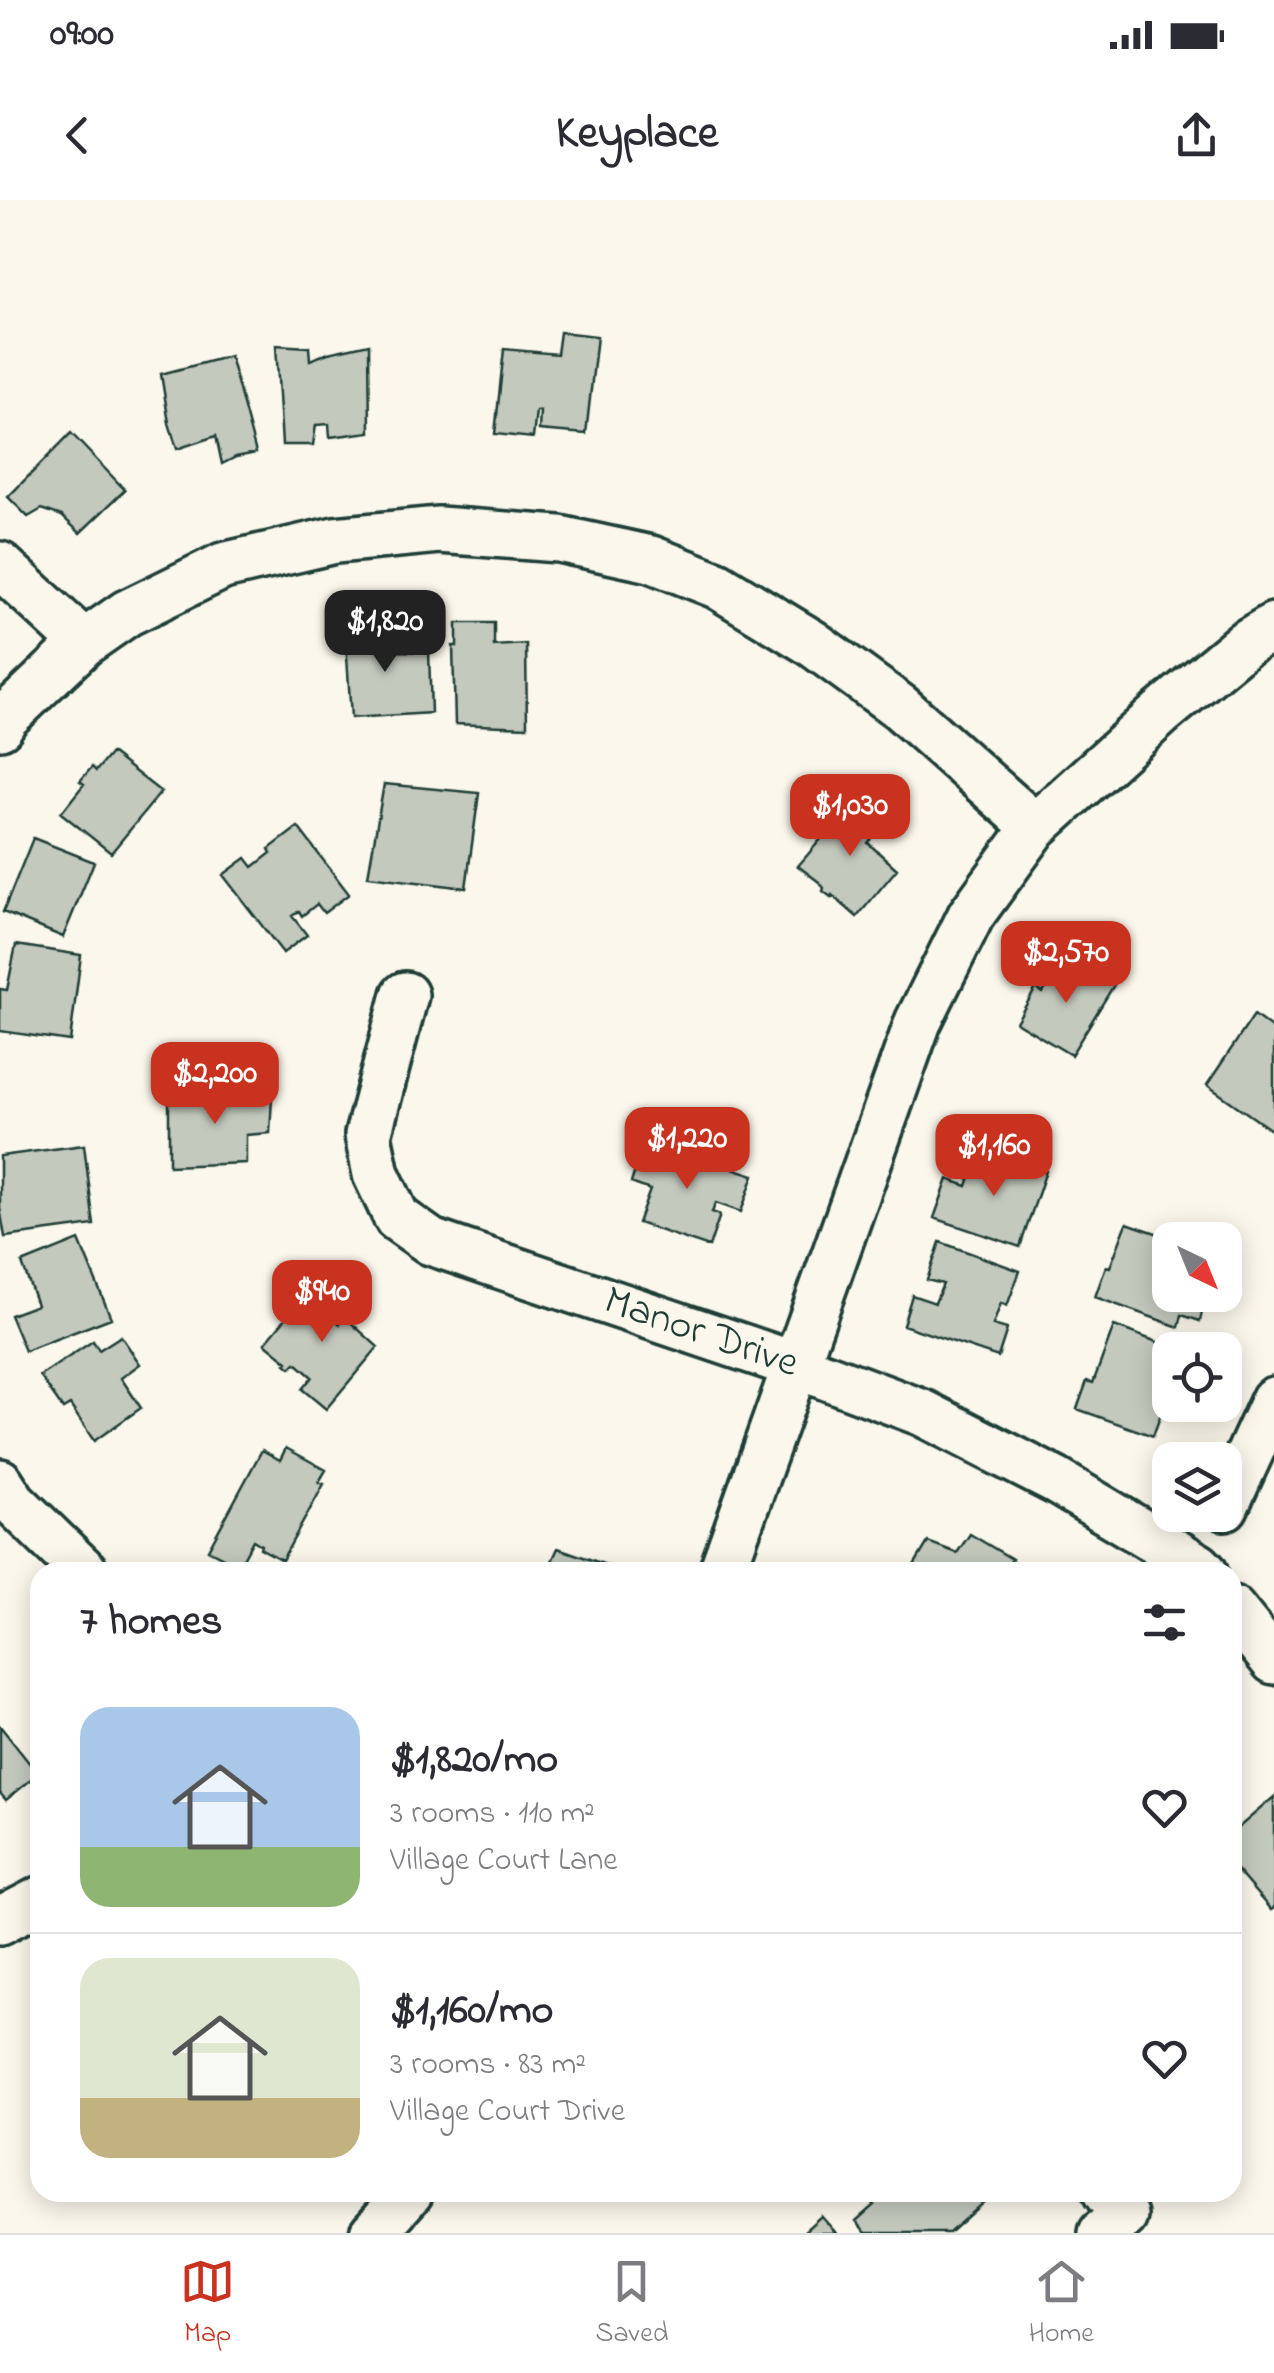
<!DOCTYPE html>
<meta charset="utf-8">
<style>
:root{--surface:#fff;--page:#f2f2f3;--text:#2b2b33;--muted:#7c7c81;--line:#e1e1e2;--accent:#c8321e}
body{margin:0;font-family:"Indie Flower",sans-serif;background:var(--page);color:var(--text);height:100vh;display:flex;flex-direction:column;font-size:38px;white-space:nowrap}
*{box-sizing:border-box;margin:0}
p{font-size:32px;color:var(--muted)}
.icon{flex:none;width:55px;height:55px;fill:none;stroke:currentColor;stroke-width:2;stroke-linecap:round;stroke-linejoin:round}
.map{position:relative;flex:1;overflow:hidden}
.details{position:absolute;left:30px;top:1362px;width:1212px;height:640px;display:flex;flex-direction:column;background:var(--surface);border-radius:30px;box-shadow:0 5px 25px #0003}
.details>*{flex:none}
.needle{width:65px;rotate:137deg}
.tools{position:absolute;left:1152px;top:1022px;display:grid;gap:20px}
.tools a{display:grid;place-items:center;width:90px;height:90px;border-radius:20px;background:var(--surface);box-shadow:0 5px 25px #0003;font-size:50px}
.price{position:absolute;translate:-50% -85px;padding:0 22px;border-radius:20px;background:var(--accent);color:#fff;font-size:32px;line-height:65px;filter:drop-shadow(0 2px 5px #0008)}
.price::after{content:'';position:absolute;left:50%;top:60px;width:30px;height:22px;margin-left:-15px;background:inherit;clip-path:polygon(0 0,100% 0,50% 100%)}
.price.active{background:#222;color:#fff}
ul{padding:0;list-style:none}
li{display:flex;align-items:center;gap:30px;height:250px;padding:0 50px}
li+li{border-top:2px solid var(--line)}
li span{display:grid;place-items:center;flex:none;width:280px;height:200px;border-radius:30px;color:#555}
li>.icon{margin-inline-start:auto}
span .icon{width:120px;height:120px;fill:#fffc;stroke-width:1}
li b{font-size:42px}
h2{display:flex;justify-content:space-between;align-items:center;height:120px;padding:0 50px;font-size:42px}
.status{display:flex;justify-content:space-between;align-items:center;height:70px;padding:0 50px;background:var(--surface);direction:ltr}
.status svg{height:28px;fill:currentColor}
header{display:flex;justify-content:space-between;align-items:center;height:130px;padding:0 50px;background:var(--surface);font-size:45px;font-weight:700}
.tabs{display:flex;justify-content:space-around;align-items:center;height:140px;border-top:2px solid var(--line);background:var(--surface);font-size:28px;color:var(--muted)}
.tabs a{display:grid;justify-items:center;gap:5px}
.tabs .active{color:var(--accent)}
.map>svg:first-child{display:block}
.building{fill:#c4c9be;stroke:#1f3d34;stroke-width:2.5}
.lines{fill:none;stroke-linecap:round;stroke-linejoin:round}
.minor-casing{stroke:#1f3d34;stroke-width:52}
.minor{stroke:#fbf7ec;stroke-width:45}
.labels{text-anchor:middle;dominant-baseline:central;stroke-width:9;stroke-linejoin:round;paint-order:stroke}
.street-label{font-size:42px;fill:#1f3d34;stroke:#fbf7ec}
</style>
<div class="status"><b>09:00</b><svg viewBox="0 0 49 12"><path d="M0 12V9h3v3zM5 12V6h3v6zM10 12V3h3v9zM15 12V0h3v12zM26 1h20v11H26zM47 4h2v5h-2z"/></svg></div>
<header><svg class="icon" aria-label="back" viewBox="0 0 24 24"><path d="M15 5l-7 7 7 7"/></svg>Keyplace<svg class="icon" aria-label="share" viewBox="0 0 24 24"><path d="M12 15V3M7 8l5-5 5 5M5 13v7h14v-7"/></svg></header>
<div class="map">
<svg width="1274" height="2033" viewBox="0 0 1274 2033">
<rect width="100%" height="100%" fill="#fbf7ec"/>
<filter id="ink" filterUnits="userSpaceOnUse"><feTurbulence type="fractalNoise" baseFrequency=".01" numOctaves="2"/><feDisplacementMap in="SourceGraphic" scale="20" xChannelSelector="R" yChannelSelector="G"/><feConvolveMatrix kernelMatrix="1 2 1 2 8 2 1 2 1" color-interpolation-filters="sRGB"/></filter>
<g filter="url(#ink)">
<path class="building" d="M560 132 597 136 586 234 539 230 540 211H536L533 238 495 234 504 149 557 154Z
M369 144 370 232 330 237 329 224 316 225 313 245H282L276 145 309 147 310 160 328 153Z
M230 156 256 253 236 257 222 264 216 236 177 249 169 223 161 174Z
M71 233 125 290 80 333 62 316 42 309 28 317 8 297Z
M457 423H494V446L526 444 527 527 455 524 453 446H457Z
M345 425H386L391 451 429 452 431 513 351 518Z
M111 553 161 592 111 653 61 613 84 584 80 581 92 567 96 571Z
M384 584 479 593 466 688 368 676Z
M857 597 885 621 868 643 897 669 857 717 832 695 831 697 823 691 824 688 819 682 798 666Z
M298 627 349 694 324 713 317 704 302 716 299 711 292 716 307 735 283 753 223 675 246 658 253 667 271 653 269 649Z
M33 638 94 662 63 737 3 712Z
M16 745 81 755 70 841 0 831V789L7 790Z
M1065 756 1114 785 1071 855 1016 822 1036 788 1043 793Z
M1254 815 1274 830V932L1207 885Z
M219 890 244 895 272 897 270 933 246 935V963L169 966V896Z
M645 940 754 975 741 1012 716 1003 712 1012 720 1015 709 1047 638 1023 650 990 631 983Z
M84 945 94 1025 5 1037 0 1008V956Z
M985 951 1046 971 1020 1047 934 1018 948 979 967 986 973 967 978 968Z
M1127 1023 1176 1040H1170V1095H1209L1203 1107 1200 1121 1182 1115 1179 1127 1095 1097 1106 1066 1110 1067Z
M79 1040 111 1118 25 1151 10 1115 37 1105 22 1063Z
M940 1042 1020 1071 1007 1106 1001 1103 993 1125 1007 1129 998 1157 903 1125 912 1095 935 1103 943 1084 927 1080Z
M316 1082 345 1106 334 1118 340 1124 345 1117 378 1147 326 1209 302 1189 312 1177 296 1163 291 1168 286 1164 288 1162 265 1143Z
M1114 1126 1179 1150H1170V1189L1153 1236 1077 1209 1087 1181 1093 1183Z
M121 1136 140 1164 121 1178 141 1208 94 1241 70 1205 63 1209 40 1176 93 1141 99 1150Z
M286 1248 326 1270 319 1282 324 1284 282 1360 260 1348 261 1345 253 1340 239 1366 208 1350 262 1250 280 1260Z
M970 1334 1012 1359 1004 1372H910L928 1342 957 1353Z
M558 1348 626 1372H547Z
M0 1526 38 1574 6 1600 0 1593Z
M1274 1597V1708L1271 1710 1232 1665V1633Z
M874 1992H995L949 2033H866L856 2021 874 2005 867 1998Z
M821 2016 836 2033H802Z"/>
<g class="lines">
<defs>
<path id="minor" d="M0 365 84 443
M0 526 5 518 84 443 127 413 223 366 335 340 439 330 559 339 651 359 717 385 812 443 900 507 1035 627
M405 795 368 935 376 974 397 1018 431 1042 795 1165 923 1213 1056 1281 1198 1366 1204 1372
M0 1282 13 1302 85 1372
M1225 1307 1274 1200
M722 1372 918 822 971 715 1035 627 1161 513 1244 444 1274 426
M1232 1409 1274 1461
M0 1721 40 1700
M373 2033 410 1992
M1102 2033 1124 2016 1106 1992"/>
</defs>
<use href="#minor" class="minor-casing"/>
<use href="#minor" class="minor"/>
</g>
</g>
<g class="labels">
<g class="street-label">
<text transform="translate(701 1133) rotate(19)">Manor Drive</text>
</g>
</g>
</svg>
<div class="tools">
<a><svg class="needle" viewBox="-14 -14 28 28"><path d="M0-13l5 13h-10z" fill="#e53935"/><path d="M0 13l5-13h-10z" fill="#7c7c81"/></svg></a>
<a><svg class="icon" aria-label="locate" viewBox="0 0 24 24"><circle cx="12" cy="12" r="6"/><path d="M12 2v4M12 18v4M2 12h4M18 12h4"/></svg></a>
<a><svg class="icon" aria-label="layers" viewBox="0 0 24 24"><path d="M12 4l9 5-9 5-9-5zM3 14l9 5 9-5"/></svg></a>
</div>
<b class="price active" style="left:385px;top:475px">$1,820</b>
<b class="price" style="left:850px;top:659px">$1,030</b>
<b class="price" style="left:1066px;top:806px">$2,570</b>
<b class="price" style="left:215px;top:927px">$2,200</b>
<b class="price" style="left:687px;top:992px">$1,220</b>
<b class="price" style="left:994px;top:999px">$1,160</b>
<b class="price" style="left:322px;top:1145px">$940</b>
<section class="details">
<h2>7 homes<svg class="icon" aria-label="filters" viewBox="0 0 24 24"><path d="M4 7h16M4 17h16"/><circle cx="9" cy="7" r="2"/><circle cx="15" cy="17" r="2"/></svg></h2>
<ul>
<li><span style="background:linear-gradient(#a9c7e8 70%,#8fb573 0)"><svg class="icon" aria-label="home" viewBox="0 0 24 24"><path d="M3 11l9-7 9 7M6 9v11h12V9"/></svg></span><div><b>$1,820/mo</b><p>3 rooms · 110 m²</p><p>Village Court Lane</p></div><svg class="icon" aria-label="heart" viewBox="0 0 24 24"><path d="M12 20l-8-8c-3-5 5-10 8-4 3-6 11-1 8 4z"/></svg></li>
<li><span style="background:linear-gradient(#dfe7d0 70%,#c2b280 0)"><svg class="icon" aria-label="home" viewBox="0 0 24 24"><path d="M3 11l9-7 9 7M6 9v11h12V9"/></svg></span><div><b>$1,160/mo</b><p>3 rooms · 83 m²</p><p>Village Court Drive</p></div><svg class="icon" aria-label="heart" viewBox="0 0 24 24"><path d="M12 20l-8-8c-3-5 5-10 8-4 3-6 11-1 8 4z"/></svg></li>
</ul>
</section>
</div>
<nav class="tabs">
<a class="active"><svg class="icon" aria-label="map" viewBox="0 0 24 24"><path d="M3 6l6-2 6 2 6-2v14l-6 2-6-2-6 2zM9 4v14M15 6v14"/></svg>Map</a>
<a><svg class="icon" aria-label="saved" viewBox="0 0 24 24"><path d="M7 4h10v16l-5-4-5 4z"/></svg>Saved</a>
<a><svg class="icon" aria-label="home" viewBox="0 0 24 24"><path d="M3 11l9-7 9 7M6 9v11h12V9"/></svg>Home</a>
</nav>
